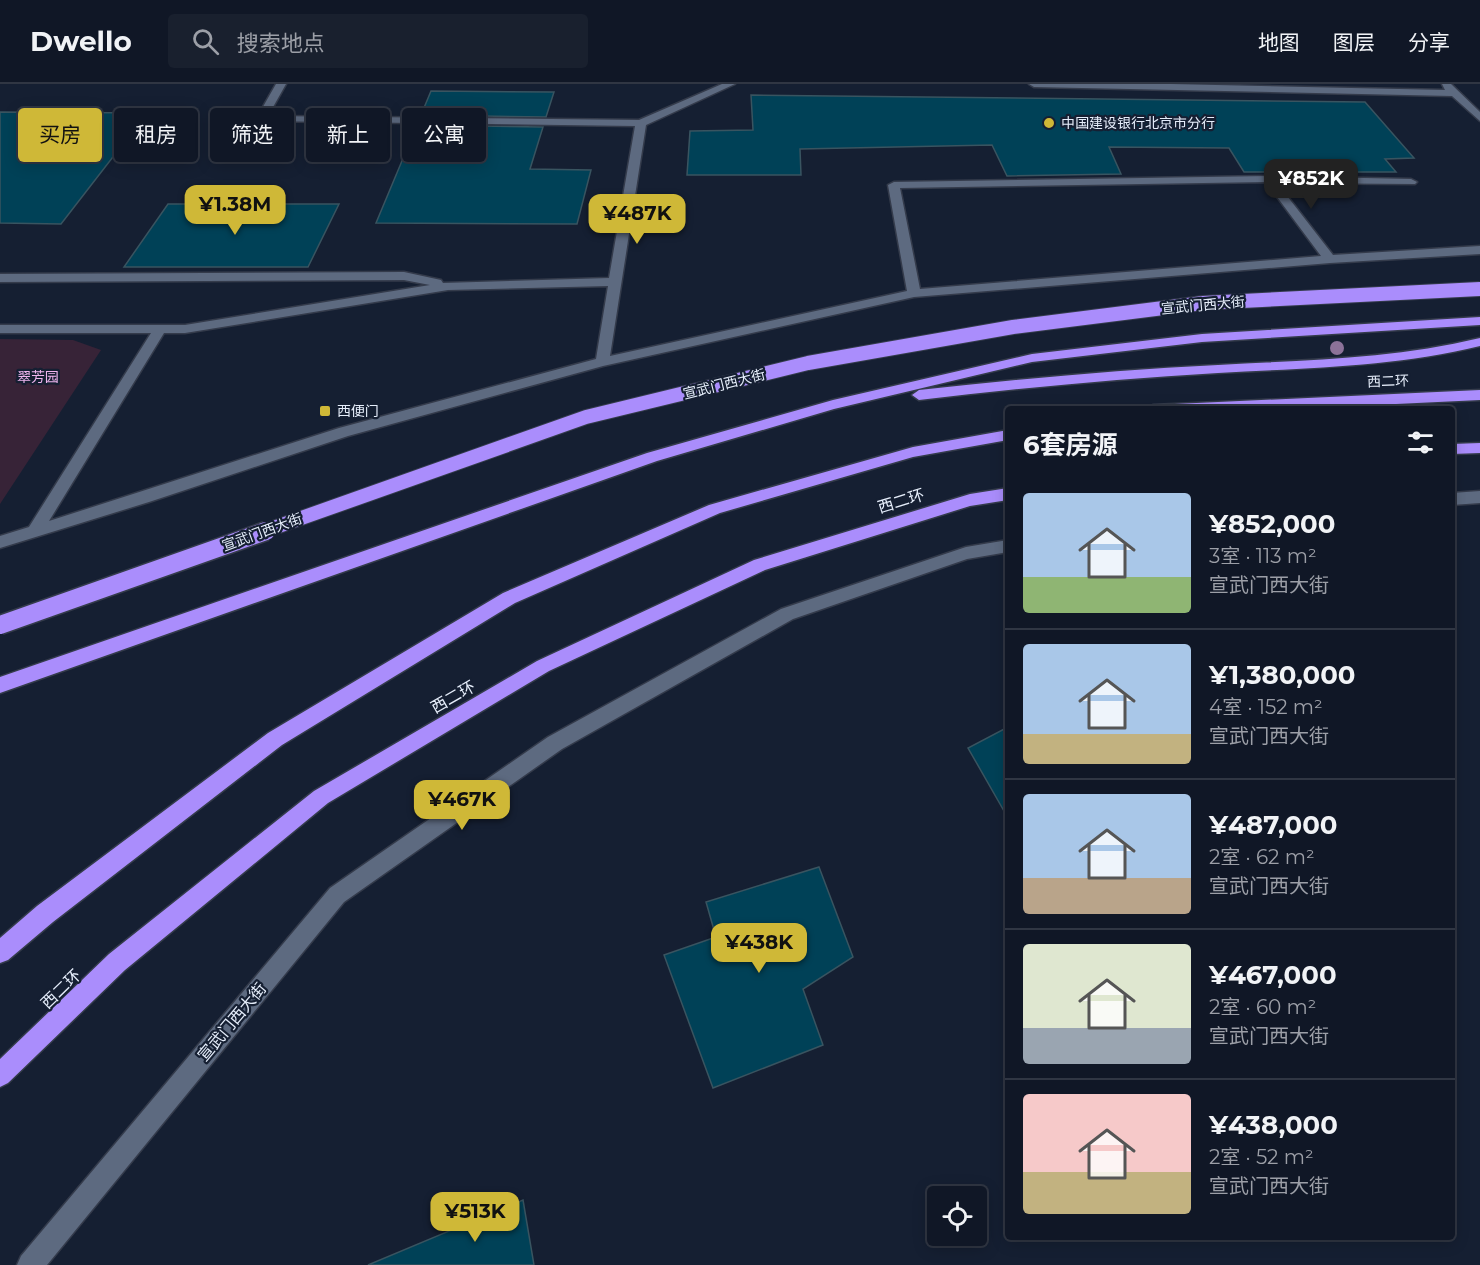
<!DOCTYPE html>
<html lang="zh">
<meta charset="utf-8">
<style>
:root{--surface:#101726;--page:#19202e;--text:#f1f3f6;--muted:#9c9fa7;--line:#303643;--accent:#cfb837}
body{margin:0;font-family:Montserrat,"Noto Sans SC",sans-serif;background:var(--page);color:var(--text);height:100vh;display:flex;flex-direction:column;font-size:22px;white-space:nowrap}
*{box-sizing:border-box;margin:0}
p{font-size:20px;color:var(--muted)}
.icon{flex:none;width:33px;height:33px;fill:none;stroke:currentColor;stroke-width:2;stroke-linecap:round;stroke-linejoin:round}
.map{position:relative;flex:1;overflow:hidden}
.side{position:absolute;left:1005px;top:322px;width:450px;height:834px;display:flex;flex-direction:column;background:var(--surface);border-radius:6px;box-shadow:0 3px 15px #0003,0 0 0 2px var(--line)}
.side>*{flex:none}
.top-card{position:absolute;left:18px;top:24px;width:570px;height:54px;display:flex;gap:12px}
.tools{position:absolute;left:927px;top:1102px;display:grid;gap:12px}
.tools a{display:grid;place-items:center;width:60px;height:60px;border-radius:6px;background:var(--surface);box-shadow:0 3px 15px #0003,0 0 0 2px var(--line);font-size:30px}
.price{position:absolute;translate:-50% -51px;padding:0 14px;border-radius:12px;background:var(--accent);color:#111;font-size:20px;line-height:39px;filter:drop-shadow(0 2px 3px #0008)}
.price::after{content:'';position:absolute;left:50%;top:36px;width:18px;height:14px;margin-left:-9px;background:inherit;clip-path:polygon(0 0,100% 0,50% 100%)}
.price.active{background:#222;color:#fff}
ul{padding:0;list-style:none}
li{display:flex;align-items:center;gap:18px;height:150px;padding:0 18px}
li+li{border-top:2px solid var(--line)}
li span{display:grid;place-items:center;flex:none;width:168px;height:120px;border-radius:6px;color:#555}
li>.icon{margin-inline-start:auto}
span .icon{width:72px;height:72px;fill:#fffc;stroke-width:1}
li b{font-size:26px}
h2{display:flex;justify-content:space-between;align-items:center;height:72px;padding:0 18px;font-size:26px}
.pill{padding:0 21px;border-radius:6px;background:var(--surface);box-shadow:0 3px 15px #0003,0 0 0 2px var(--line);font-size:21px;line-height:54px}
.pill.active{background:var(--accent);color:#111}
header{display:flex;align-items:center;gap:36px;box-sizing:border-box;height:84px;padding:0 30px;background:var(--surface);border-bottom:2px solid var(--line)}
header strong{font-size:28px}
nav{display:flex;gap:33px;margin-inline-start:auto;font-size:21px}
.search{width:420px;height:54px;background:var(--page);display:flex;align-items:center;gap:15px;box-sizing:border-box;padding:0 21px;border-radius:6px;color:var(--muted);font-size:22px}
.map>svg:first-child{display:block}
.green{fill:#372337}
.building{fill:#004157;stroke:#395460;stroke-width:1.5}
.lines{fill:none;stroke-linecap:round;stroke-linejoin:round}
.minor-casing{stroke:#343b4b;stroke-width:3}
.highway-casing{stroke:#343b4b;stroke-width:3}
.minor{fill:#5d6a80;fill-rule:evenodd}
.highway{fill:#aa8dfc;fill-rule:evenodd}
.highway-bridge-far1-casing{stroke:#343b4b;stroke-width:16;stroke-linecap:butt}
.highway-bridge-casing{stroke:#343b4b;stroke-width:21;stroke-linecap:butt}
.highway-bridge-far1{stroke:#aa8dfc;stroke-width:14}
.highway-bridge{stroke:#aa8dfc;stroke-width:18}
.tree{fill:#8c7299}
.poi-dot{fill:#cfb837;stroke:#151f32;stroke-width:2}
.labels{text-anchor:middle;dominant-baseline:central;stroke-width:4.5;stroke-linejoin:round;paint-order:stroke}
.far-poi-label{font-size:14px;fill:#e6eefb;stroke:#151f32;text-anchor:start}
.far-street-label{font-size:14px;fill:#e6eefb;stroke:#151f32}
.far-park-label{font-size:14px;fill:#eeb5ee;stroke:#151f32}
.street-label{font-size:16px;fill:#e6eefb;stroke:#151f32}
</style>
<header>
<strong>Dwello</strong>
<div class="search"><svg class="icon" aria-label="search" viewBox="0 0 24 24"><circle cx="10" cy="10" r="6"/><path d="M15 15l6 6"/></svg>搜索地点</div>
<nav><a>地图</a><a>图层</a><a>分享</a></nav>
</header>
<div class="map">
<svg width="1480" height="1181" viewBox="0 0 1480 1181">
<rect width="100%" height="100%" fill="#151f32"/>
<path class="green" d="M0 255 73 256 101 266 0 420Z"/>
<path class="building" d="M431 7 554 8 546 33 421 31Z
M751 11 1365 18 1414 74 1385 75 1396 88H1244L1229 64 1109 63 1121 90 1007 92 992 61 800 65 801 91H687L690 47 753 46Z
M0 28 147 29 61 140 0 139Z
M417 41 543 43 530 85 591 86 577 140 376 139Z
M168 120H339L308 183H124Z
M1008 643V734L968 664Z
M819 783 853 873 803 905 823 961 713 1004 664 871 716 853 706 818Z
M523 1116 534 1181H368Z"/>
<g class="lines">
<defs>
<path id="minor" d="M276 0H286L268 32 639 36 722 0H735L646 41 610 272 907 207 888 101 894 98 1269 92 1411 95 1417 98 1415 100 1277 99 1333 171 1480 162V170L1330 179 914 213 603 282 348 352 149 418 0 464V452L29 443 151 249H0V241H185L430 201 404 196 0 198V190L404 188 441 196 443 199 609 194 635 42 257 37 256 35ZM1266 98 1321 172 920 205 900 104ZM608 202 596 275 339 344 49 437 164 249H185L448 206Z
M1029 0H1171L1445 6 1442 0H1451L1480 28V37L1452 12 1034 3Z
M1480 407V419L1452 421V409Z
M1008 456V468L967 475 793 535 562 665 344 818 47 1181H17L21 1172 330 804 548 653 781 525 966 463Z"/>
<path id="highway" d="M1480 233V241L1202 258 1032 278 834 325 657 377 0 609V593L647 369 833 316 1032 270 1202 250Z
M1480 254V262C1394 283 1307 284 1218 289 1118 295 1018 304 919 316L912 311 919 306C1018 295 1118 286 1218 281 1306 276 1393 275 1480 254Z
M1480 306V316L1268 326H1146L1153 321Z
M1008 346V356L913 373 720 429 515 519 282 661 53 838 8 876 0 879V854L37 822 268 649 503 509 709 421 913 363Z
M1480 359V369L1452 370V360Z
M1008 404V416L970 422 765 486 549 587 328 719 125 886 8 999 0 1003V975L109 870 314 707 537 577 754 476 970 410Z"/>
</defs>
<use href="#minor" class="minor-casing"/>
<use href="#highway" class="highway-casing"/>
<use href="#minor" class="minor"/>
<use href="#highway" class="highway"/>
<defs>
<path id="highway-bridge-far1" d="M262 448 586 333 808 279 1013 243 1203 219 1480 205"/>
<path id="highway-bridge" d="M0 541 266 447"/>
</defs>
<use href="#highway-bridge-far1" class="highway-bridge-far1-casing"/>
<use href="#highway-bridge" class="highway-bridge-casing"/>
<use href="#highway-bridge-far1" class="highway-bridge-far1"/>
<use href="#highway-bridge" class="highway-bridge"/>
</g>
<circle class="tree" cx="1337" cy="264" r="7"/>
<g class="poi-dot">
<circle cx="1049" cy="39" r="6"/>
<rect x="319" y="321" width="12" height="12" rx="3"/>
</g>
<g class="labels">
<g class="far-poi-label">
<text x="1061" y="39">中国建设银行北京市分行</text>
<text x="337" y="327">西便门</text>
</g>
<g class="far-street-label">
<text transform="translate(1203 221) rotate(-5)">宣武门西大街</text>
<text transform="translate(1388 297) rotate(-2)">西二环</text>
<text transform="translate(724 300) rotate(-14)">宣武门西大街</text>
<text transform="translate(262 448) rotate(-20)">宣武门西大街</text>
</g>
<g class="far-park-label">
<text x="38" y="293">翠芳园</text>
</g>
<g class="street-label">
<text transform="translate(901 417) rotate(-17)">西二环</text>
<text transform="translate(453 613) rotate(-30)">西二环</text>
<text transform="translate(61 905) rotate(-44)">西二环</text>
<text transform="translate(232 938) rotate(-50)">宣武门西大街</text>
</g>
</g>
</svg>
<div class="tools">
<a><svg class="icon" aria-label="locate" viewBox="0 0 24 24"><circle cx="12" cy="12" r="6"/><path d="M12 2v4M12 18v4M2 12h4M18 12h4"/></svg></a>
</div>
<b class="price active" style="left:1311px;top:126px">¥852K</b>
<b class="price" style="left:235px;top:152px">¥1.38M</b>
<b class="price" style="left:637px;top:161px">¥487K</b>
<b class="price" style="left:462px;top:747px">¥467K</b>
<b class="price" style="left:759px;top:890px">¥438K</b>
<b class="price" style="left:475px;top:1159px">¥513K</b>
<div class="top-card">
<a class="pill active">买房</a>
<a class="pill">租房</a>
<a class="pill">筛选</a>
<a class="pill">新上</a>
<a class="pill">公寓</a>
</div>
<section class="side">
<h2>6套房源<svg class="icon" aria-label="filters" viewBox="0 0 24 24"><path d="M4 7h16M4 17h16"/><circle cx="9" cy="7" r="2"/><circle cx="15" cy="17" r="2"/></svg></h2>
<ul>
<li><span style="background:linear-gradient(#a9c7e8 70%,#8fb573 0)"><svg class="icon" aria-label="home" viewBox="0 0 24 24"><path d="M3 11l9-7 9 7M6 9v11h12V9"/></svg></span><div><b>¥852,000</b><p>3室 · 113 m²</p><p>宣武门西大街</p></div></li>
<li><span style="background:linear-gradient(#a9c7e8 75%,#c2b280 0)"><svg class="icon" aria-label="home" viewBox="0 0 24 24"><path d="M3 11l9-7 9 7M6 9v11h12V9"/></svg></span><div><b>¥1,380,000</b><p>4室 · 152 m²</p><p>宣武门西大街</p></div></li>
<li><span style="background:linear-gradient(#a9c7e8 70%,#b9a48a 0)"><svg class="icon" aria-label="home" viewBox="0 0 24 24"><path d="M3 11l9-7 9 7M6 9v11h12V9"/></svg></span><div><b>¥487,000</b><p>2室 · 62 m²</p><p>宣武门西大街</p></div></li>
<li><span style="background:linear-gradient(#dfe7d0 70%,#9aa5b1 0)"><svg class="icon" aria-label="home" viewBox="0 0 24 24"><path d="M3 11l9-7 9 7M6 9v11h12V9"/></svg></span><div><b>¥467,000</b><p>2室 · 60 m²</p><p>宣武门西大街</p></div></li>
<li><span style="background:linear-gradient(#f6c9c9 65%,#c2b280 0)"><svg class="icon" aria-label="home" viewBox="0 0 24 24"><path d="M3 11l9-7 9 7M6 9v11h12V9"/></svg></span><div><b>¥438,000</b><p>2室 · 52 m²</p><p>宣武门西大街</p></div></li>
</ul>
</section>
</div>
